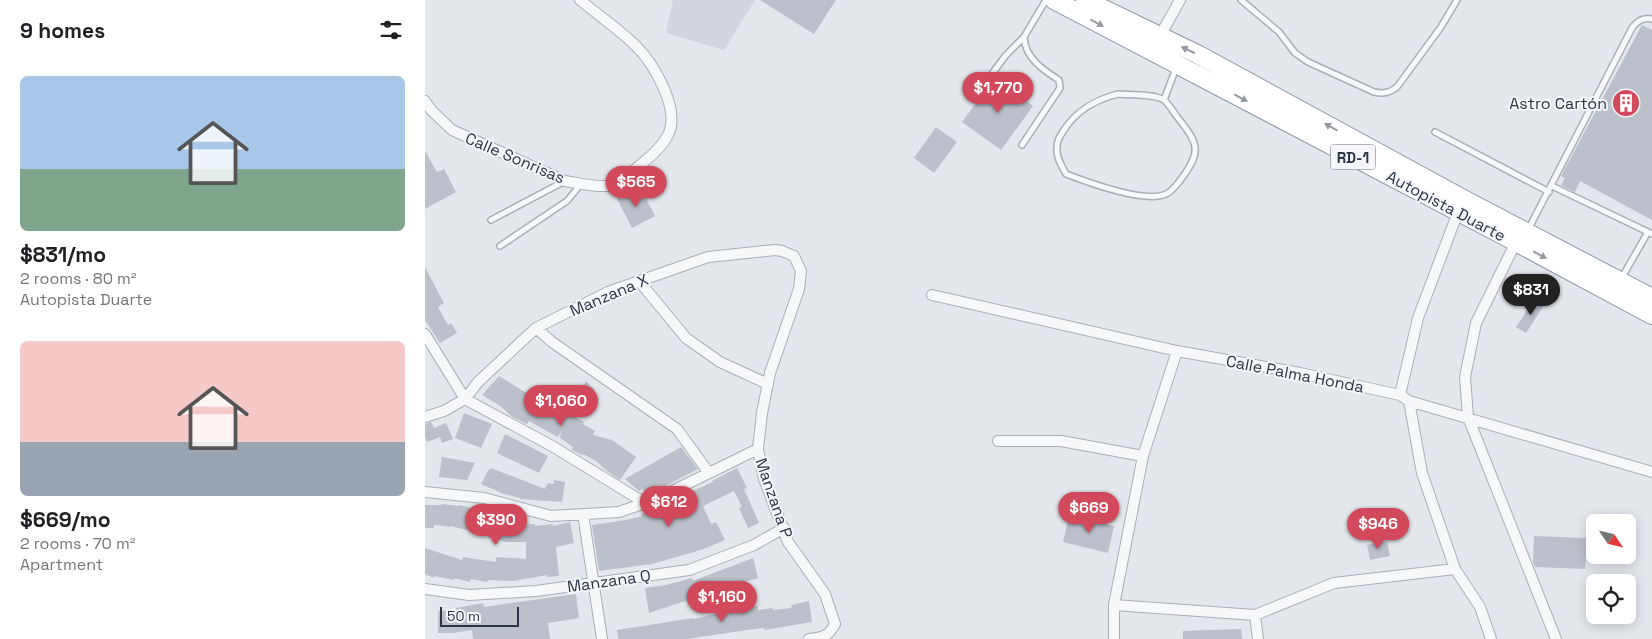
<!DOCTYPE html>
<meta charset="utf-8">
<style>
:root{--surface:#fff;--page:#f6f6f6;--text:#202124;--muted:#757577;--accent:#d1495b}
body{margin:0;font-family:"Space Grotesk",sans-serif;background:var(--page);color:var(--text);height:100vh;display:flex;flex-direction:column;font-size:19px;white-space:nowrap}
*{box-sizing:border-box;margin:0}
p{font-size:16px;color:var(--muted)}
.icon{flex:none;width:28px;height:28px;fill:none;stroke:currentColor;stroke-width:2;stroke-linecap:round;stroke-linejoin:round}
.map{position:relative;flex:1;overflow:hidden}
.sheet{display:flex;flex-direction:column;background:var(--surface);width:425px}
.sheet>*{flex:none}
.needle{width:32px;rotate:125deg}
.controls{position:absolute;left:1161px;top:514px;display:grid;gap:10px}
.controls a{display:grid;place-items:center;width:50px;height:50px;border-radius:8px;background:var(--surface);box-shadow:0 2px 12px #0003;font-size:25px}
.scale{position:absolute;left:15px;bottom:12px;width:79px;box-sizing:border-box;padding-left:5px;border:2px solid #2b3445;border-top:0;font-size:14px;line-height:18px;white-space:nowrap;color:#2b3445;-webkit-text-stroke:4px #f4f6f9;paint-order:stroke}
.price{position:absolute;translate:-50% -42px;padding:0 11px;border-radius:18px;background:var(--accent);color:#fff;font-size:16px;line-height:32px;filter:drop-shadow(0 1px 2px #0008)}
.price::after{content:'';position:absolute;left:50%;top:30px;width:15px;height:11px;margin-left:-8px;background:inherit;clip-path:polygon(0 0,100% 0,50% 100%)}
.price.selected{background:#222;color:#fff}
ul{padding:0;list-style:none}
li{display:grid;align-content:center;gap:10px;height:265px;padding:0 20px}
li span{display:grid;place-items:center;height:155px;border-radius:8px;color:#555}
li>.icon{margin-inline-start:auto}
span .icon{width:90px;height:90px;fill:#fffc;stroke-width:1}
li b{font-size:21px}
h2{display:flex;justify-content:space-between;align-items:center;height:60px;padding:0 20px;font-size:21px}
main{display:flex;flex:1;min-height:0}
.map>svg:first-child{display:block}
.built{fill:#d2d6de}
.building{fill:#bbc0ca}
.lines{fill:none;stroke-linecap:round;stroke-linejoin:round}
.lane-casing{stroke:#a9aeb7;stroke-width:8}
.street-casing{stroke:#a9aeb7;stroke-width:12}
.highway-casing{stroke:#8b94a3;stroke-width:20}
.lane{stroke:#f7f8fa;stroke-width:5}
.street{stroke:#f7f8fa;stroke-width:10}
.highway{stroke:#fff;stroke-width:18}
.oneway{fill:#959aa2}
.labels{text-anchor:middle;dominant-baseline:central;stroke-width:4;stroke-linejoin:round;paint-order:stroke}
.shield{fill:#f4f6f9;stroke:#676e7b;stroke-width:1}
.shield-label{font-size:15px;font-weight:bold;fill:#2b3445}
.poi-label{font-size:16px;fill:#2b3445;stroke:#f4f6f9;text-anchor:end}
.street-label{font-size:16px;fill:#2b3445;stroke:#f4f6f9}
</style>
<main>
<section class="sheet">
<h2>9 homes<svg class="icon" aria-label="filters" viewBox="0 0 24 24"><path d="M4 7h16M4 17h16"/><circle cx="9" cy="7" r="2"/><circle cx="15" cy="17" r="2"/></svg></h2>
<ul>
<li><span style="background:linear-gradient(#a9c7e8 60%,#7fa58c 0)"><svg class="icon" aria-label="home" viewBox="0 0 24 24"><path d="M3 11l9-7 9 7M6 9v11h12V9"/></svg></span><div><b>$831/mo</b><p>2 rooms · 80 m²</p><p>Autopista Duarte</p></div></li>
<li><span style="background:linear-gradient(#f6c9c9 65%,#9aa5b1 0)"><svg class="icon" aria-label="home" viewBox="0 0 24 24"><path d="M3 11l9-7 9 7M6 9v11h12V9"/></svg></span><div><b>$669/mo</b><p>2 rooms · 70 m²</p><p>Apartment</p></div></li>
</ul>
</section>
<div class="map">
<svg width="1227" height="639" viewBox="0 0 1227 639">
<rect width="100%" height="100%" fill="#e4e7ec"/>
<path class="built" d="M248 0H330L299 50 241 33Z"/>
<path class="building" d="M335 0H411L389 34Z
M1217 25 1227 30V220L1155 181 1150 192 1136 185 1140 178 1136 176Z
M570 78 608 106 576 150 537 122Z
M511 127 532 142 509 173 489 158Z
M0 151 12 172 19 169 31 192 0 209Z
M215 187 230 216 207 228 192 199Z
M0 267 19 303 13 307 23 325 26 323 32 333 15 343 0 320Z
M1110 298 1120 304 1101 333 1091 327Z
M74 376 103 394 132 408 146 417 147 415 159 422 158 424 170 431 168 435 187 440 211 457 195 480 183 472 171 461 158 454 157 455 147 450 148 447 135 438 136 431 133 437 104 421 102 424 86 416 74 405 57 395Z
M161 381 170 390 160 406 150 399Z
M39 413 67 424 56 448 30 438Z
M6 422 9 428 21 423 28 439 17 443 15 437 2 442 0 437V424Z
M80 434 123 456 114 473 72 453Z
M256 447 273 469 221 496 218 489 214 491 200 479Z
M17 457 50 463 42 480 14 477Z
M66 468 120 489 123 483 129 484V480L140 482 137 502 95 499V498L79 494 56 484 64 469 66 470Z
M312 468 322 488 319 489 334 523 323 528 314 508 317 507 309 491 278 506 286 524 291 522 300 540 276 550 227 564 174 571 167 525 201 520 217 516 216 514 244 504 243 502 288 482 287 481Z
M16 504 34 506V505L62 511 61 515 78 519V522H95V525L110 524V526L128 524V526L145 522 149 543 131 547 134 576 122 577V575L88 581 63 580 62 582 46 579 45 582 29 578V580L9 576V578L0 574V548L37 560 38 557 71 562V557L101 559V542H81L63 537V535L25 526V527L9 525V528H0V505H16Z
M644 516 689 526 683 553 638 542Z
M1109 536 1162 538 1160 569 1110 567 1108 563Z
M962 541 965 556 945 560 942 545Z
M328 558 333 578 319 582 320 584 277 601 275 596 224 613 220 588 241 585 267 578 268 581Z
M151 594 154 618 123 623 125 639H48L47 630 28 633H13V611L31 610V608L58 603 59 607Z
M384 601 387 622 340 630 339 628 322 630 262 639H193L192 630 268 618 269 619 317 608 333 606V610L347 608 348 610 367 608 366 605Z
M816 629 817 639H758V631Z"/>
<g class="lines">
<defs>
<path id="lane" d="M816 0 854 32 870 53 883 62 949 92C959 94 964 93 972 87L1016 27 1032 0
M561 82 581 55 599 37 621 0
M693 94C704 95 730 94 739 100 744 104 749 113 753 118 773 143 777 151 757 178 752 184 748 191 741 194 720 204 662 182 641 174 637 166 631 158 632 148 632 140 635 136 639 130 652 110 670 100 693 94Z
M739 100 751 68
M1010 132 1124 192
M597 145 635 88 634 80C618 70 600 58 599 37
M1127 186 1223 232
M66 220 140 181
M1103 230 1207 28C1212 21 1218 17 1227 19
M75 246 142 201 156 184
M1196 279 1223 232 1227 234"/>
<path id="street" d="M735 36 755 0
M0 101 6 110 27 130 140 181C153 183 168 187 182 186 193 185 212 168 220 161 229 154 237 146 243 135 256 110 229 64 211 46 194 29 173 15 155 0
M1091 242 1051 323 1040 377 1043 417 1131 639
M214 281 261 338 295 362 343 384
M507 295 752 351 875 373 975 395 984 401 1227 472
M111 328 127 342 252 429 284 473
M0 334 40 399
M975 395 993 318 1033 212
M40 399 127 446 220 503
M984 401 997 473 1030 569 1055 607 1066 639
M0 417 19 411 40 399 53 382 111 328 183 292 283 257 350 250 357 251 369 256 376 271 374 289 345 373 337 413 333 449 339 479 363 542 400 594 410 624C403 637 398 637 384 639
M573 441H636L718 456
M0 492 59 498 126 516 194 512 229 500 333 449
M158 514 177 639
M0 589 44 595 111 591 264 570 329 545 359 528
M689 605 830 615 909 583 1030 569
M830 615 833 639
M689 639V605L718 456 752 351"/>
<path id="highway" d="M629 0 1091 242 1227 315
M660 0 772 54 1040 200 1227 298"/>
</defs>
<use href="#lane" class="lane-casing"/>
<use href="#street" class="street-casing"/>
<use href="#highway" class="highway-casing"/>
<use href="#lane" class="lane"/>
<use href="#street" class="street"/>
<use href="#highway" class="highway"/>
</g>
<defs><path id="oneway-solid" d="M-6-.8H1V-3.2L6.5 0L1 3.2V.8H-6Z" transform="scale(1.25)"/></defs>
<g class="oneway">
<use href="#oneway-solid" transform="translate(672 23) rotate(28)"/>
<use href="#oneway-solid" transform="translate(763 50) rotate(-155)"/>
<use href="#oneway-solid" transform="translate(816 98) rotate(28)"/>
<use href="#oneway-solid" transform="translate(906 127) rotate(-151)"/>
<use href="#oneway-solid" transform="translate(1115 255) rotate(28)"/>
</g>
<defs>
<symbol id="building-disc" viewBox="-11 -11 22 22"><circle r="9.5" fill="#d1495b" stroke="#f4f6f9"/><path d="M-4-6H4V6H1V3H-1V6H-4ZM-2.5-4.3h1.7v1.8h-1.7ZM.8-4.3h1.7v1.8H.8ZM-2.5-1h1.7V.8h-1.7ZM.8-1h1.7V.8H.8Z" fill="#fff"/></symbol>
</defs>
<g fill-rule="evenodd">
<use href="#building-disc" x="1185" y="87" width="32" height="32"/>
</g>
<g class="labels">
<rect class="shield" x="905.5" y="144.5" width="45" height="25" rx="4"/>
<g class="shield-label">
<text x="928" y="157">RD-1</text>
</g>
<g class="poi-label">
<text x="1182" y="103">Astro Cartón</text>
</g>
<g class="street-label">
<text transform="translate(90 158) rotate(23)">Calle Sonrisas</text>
<text transform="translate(1021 206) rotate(28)">Autopista Duarte</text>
<text transform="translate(184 295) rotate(-23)">Manzana X</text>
<text transform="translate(870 374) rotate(11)">Calle Palma Honda</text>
<text transform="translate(349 498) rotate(71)">Manzana P</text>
<text transform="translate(184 581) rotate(-8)">Manzana Q</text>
</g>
</g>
</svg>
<div class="controls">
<a><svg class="needle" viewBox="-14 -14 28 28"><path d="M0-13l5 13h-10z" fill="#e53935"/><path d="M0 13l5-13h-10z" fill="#757577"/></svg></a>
<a><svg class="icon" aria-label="locate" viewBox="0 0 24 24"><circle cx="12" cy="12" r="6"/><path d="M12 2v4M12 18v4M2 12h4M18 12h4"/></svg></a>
</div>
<div class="scale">50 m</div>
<b class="price" style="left:573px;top:114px">$1,770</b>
<b class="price" style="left:211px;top:208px">$565</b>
<b class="price selected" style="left:1106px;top:316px">$831</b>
<b class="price" style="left:136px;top:427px">$1,060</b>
<b class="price" style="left:244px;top:528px">$612</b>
<b class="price" style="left:664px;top:534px">$669</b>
<b class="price" style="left:71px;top:546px">$390</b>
<b class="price" style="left:953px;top:550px">$946</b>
<b class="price" style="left:297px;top:623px">$1,160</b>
</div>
</main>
